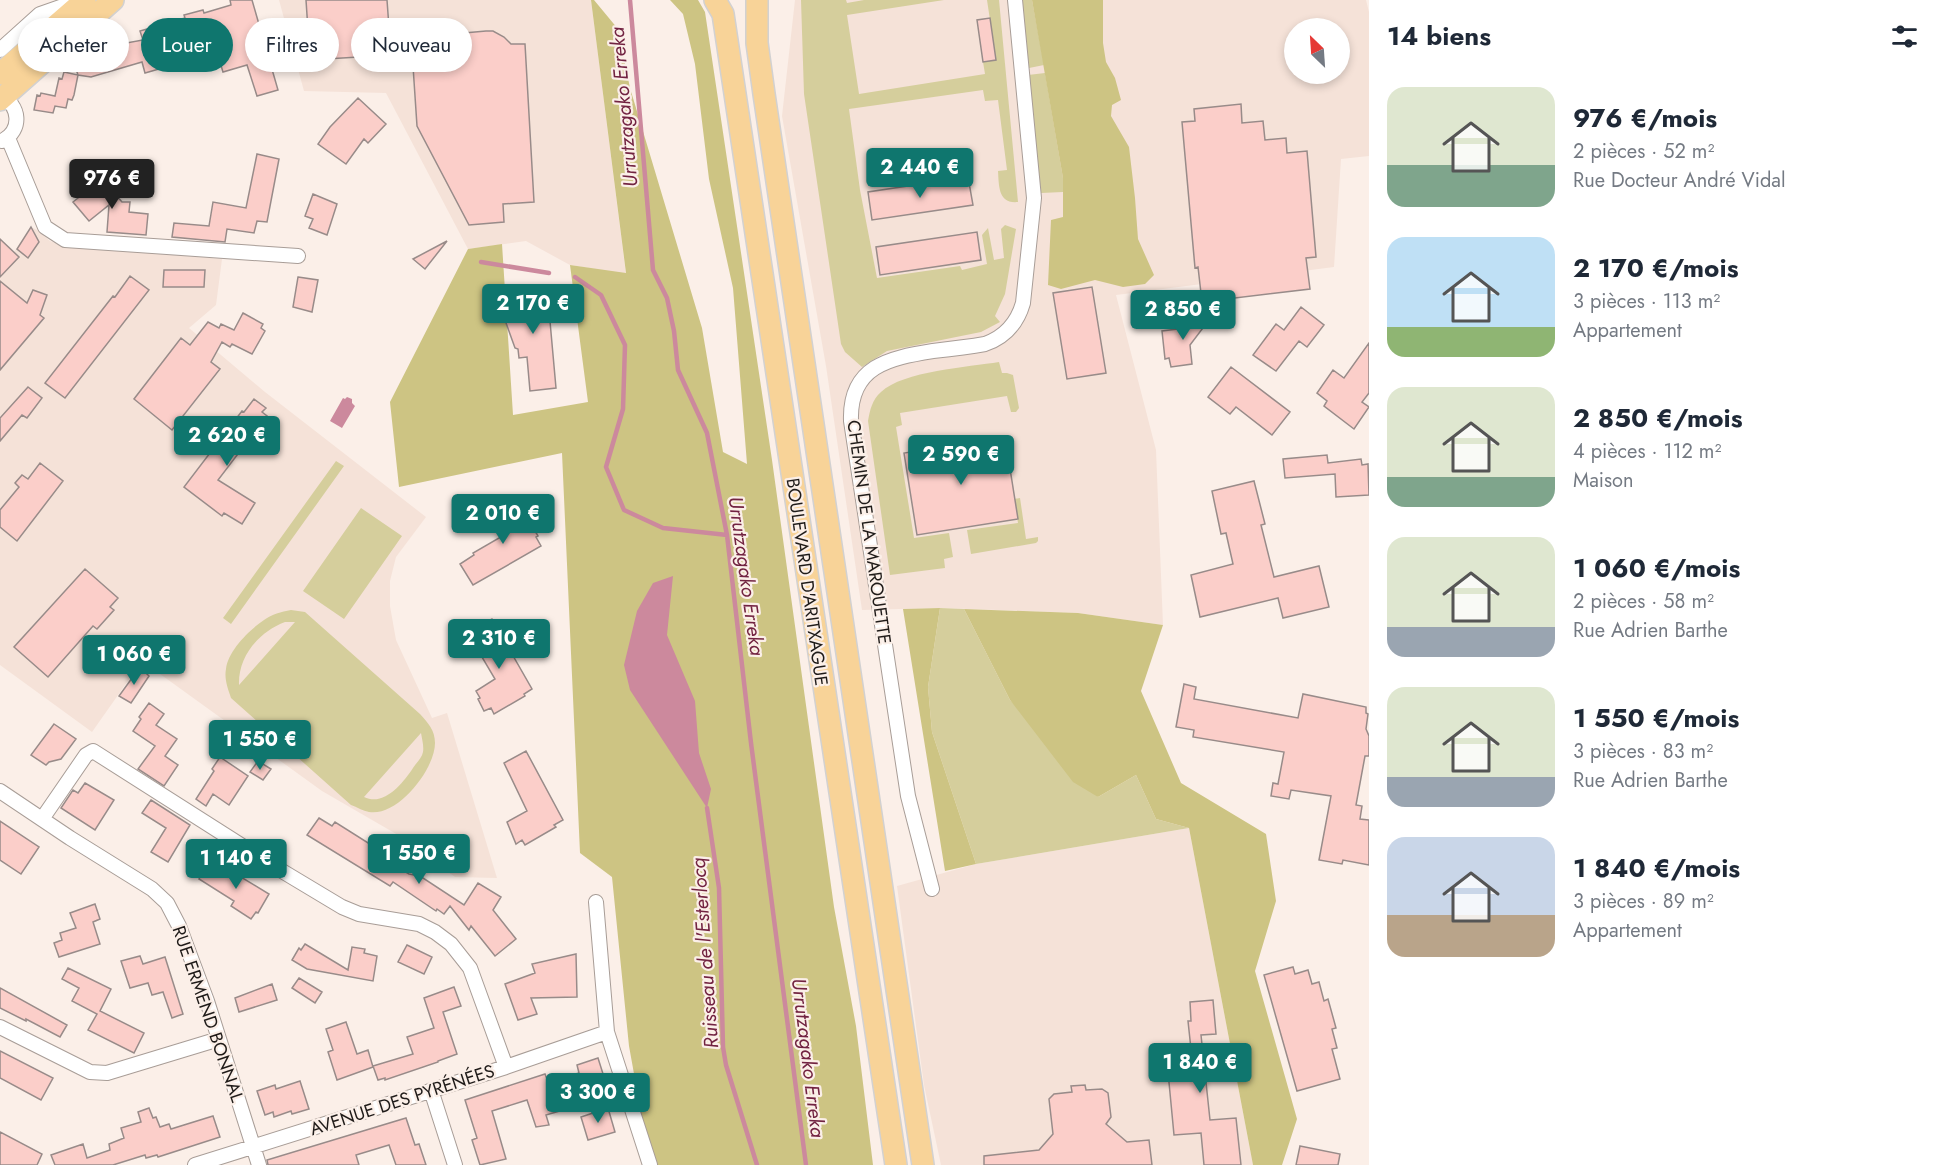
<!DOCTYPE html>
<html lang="fr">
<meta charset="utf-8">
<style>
:root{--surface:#fff;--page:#f2f2f3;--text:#1f2937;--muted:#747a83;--accent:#0f766e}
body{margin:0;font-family:Jost,sans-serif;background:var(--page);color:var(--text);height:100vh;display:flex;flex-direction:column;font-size:22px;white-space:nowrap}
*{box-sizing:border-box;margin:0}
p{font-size:20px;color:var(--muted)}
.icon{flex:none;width:33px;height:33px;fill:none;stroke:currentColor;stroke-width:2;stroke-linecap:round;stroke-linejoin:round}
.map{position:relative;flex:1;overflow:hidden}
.side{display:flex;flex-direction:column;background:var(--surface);width:570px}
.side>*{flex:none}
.guide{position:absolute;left:18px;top:18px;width:570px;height:54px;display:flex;gap:12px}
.needle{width:39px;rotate:335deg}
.controls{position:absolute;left:1284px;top:18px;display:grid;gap:12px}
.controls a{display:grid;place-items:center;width:66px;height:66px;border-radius:50%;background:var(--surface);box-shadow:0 3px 9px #0003;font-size:30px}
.price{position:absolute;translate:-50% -51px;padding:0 14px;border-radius:6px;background:var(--accent);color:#fff;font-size:20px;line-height:39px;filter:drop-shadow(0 2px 3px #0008)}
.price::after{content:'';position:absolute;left:50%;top:36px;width:18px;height:14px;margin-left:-9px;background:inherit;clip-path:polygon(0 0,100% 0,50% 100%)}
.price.selected{background:#222;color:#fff}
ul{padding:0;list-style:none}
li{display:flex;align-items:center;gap:18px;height:150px;padding:0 18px}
li span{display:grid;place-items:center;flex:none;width:168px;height:120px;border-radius:18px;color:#555}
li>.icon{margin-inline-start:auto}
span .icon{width:72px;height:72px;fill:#fffc;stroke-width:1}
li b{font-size:26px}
h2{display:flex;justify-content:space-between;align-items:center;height:72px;padding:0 18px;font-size:26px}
.tag{padding:0 21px;border-radius:27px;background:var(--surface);box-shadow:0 3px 9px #0003;font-size:21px;line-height:54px}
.tag.selected{background:var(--accent);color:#fff}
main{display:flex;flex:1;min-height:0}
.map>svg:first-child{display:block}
.built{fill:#f5e2d8;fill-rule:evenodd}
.green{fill:#d5ce9c;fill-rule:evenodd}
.forest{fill:#cdc483}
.water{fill:#cc899d}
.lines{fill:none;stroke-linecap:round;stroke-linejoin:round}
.stream{stroke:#cc899d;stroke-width:4.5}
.building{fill:#fbcec9;stroke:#988b89;stroke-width:1.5}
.minor-casing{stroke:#a89d97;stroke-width:16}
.primary-casing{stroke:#d2d1d1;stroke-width:24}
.minor{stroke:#fff;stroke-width:14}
.primary{stroke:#f8d398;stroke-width:21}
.labels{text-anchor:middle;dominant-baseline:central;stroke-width:4.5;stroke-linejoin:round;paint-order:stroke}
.street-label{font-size:18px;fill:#1f1b19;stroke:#fbefe8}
.water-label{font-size:20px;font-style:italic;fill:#722341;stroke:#fbefe8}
</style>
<main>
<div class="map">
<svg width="1369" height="1165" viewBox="0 0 1369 1165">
<rect width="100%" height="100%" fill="#fbefe8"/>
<path class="built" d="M279 0H591L626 274 570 265 526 241 468 249 386 93 304 91Z
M795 0H1366L1369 12V156L1341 159 1334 267 1116 295 1156 450 1163 625 1078 613 940 608 862 610 826 366 782 116ZM1294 28H1340V74H1294Z
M31 227 37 230 50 241 64 246 222 259 216 305 189 328 265 392 426 517 396 557 390 581V606L396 640 432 718 447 713 497 878 455 877 398 835 322 791 142 661 92 732 0 665V239L14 252Z
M1189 828 1253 1165H941L924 1085 897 886 976 864Z"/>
<path class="green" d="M801 0H846L847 3 864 0H944L847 15 859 94 985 74 983 62 996 60 987 0H999L1018 202C998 204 999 186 998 171L1007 170 998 100 985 101 983 90 849 109 860 190 877 278 960 266 962 270 987 264 982 235 988 228 994 260 1004 258 1001 229 1005 225 1016 229 1005 294 995 316 1000 322 981 332 887 351 862 367 845 352 841 344 804 94Z
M1022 0H1032L1044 65 1029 68Z
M1045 73 1063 178V192L1041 193 1028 75Z
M999 362 1002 373H1007L1013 375 1019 408 1016 412H1011L1007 396 900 413 902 425 896 427 914 538 949 533 953 557 944 559 945 568 890 575 868 421C870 410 872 400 881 392 903 371 969 367 999 362Z
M336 461 344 466 231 624 223 618Z
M1020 498 1026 539 1038 537V541L1036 543 971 554 967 530 1018 523 1014 499Z
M361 508 402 536 344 619 303 591Z
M940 608 964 609 1010 700 1098 797 1136 775 1156 819 1189 828 976 864 932 732 928 687Z
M291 610 305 612 420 714C428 723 435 730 435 743 435 769 398 817 369 812 363 811 357 807 351 805L231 698C228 689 224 679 226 669 228 651 249 630 264 620 272 614 281 612 291 610ZM285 622H295L239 685C238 656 259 632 285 622ZM421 733C422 739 424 746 423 752 422 758 416 763 413 768 403 783 384 807 364 797Z"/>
<path class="forest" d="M591 0H594L618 29 630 88 702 328 723 452 747 464 733 288 709 179 695 64 683 14 670 0H698L705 12 772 460 834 907 856 1026 873 1165H654L647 1146 629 1046 612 877 580 853 562 453 399 487 390 402 468 249 502 244 513 415 588 402 570 265 626 273Z
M1032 0H1103V43L1106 62 1115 78 1121 100 1112 105 1111 116 1129 147 1135 198 1138 239 1154 275 1145 284 1123 287 1095 280 1061 289 1048 285 1051 220 1063 217V178Z
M940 608 928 687 932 732 976 864 945 871 903 609Z
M964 609 1078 613 1163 625 1141 691 1181 783 1266 834 1276 901 1255 971 1297 1119 1282 1165H1253L1189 828 1156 819 1136 775 1098 797 1073 782 1010 700Z"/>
<path class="water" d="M347 397 352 399V403L355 406 342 428 330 421 343 398 345 399Z
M673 576 667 635 695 701 699 753 711 789 707 808 630 690 624 665 637 611 653 583Z"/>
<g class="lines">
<path class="stream" d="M630 0 653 270 667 298 674 331 678 370 707 433 727 535 751 743 806 1165
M481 262 549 273
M575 277 601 295 625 345 623 409 606 467 624 510 663 528 727 535
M707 808 719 888 723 1047 726 1065 757 1165"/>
</g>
<path class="building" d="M230 0H252L278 90 257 96 247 65 223 72 216 49 209 51 204 33 153 49 159 69 145 73 142 62 91 77 78 75 74 63 101 55 100 50 107 48 110 44 115 42 121 44 143 40 140 31 185 18 184 15 203 10 204 13 231 5Z
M306 0H387L391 55 310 60Z
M990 18 996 60 983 62 977 20Z
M486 31H493L504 37 511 44H525L534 202 503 204 504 222 469 225 417 126 412 51 424 50 429 44 442 35Z
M64 72 78 75 74 95 72 100 68 99 66 108 55 106 53 113 34 110 37 95 40 96 41 93 55 96 59 78 62 79Z
M358 98 386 124 368 143 364 139 346 164 318 144 330 127Z
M1241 104 1242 123 1263 121 1265 140 1286 138 1287 153 1307 151 1316 257 1306 258 1310 289 1202 302 1198 267 1195 268 1182 122 1195 121 1194 109Z
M257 154 279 159 267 222 257 221 254 233 227 229 225 242 172 237 174 223 209 226 213 202 246 208Z
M968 177 973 205 872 220 868 192Z
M102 179 122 202H130L129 212 148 214 146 235 107 232 109 205 89 221 73 202Z
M313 194 337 204 327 235 309 228 313 219 305 216Z
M31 227 39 242 28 258 17 249Z
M977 232 981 260 880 275 876 247Z
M0 239 19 257 0 277Z
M447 241 425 269 413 259Z
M164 270H205L204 287H163Z
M130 276 149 290 65 398 45 383 113 296 115 297Z
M298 277 318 280 312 312 293 307Z
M0 281 27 303 33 290 47 295 40 315 44 318 0 370Z
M1092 287 1106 373 1067 379 1053 293Z
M547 288 556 388 530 391 527 357 519 358 518 349 515 348 505 320 511 319 509 291Z
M1191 307 1209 320 1190 345 1192 364 1171 367 1169 358 1165 359 1162 331 1193 327Z
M1301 307 1324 325 1307 347 1299 341 1276 371 1253 355 1276 324 1284 330Z
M243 313 263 324 261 328 265 331 252 354 232 344 230 347 222 342 211 362 220 369 172 430 134 399 181 338 190 345 208 322 219 328 221 324 234 330Z
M1369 343V393L1362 402 1369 407 1354 429 1324 406 1327 401 1317 393 1333 370 1344 378Z
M1231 367 1290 412 1272 435 1236 407 1230 414 1208 397Z
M28 387 42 398 27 418 22 415 0 441V418Z
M254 399 266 408 262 412 267 416 218 480 255 503 242 524 224 513 222 516 184 487 242 411 244 412Z
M1005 437 1018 519 917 535 904 453Z
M1327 455 1328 463 1361 459 1362 465 1368 464 1369 495 1336 497 1335 474 1285 478 1283 459Z
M40 463 63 481 17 541 0 527V510L19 487 15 483 22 475 28 479Z
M1254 481 1265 524 1261 525 1274 577 1319 566 1329 607 1283 618 1278 598 1200 617 1191 575 1233 564 1226 533 1221 534 1212 491Z
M512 502 516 508 520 505 538 536 536 537 541 546 473 585 460 564 474 555 473 553 506 534 495 516 503 511 502 508Z
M85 569 118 598 110 607 114 610 97 629 93 626 48 677 14 647Z
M492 619 532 689 524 694 525 696 494 714 491 708 484 711 478 699 480 698 476 691 495 679 476 647 479 646 470 631Z
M140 667 149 676 131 703 119 696Z
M1184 684 1196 687 1194 699 1298 718 1303 694 1366 707V713L1368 714 1366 729 1369 736V756H1365L1356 805 1362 806 1360 819 1369 820V865L1343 860 1342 864 1319 860 1331 796 1291 790 1289 799 1271 796 1273 783 1278 784 1284 752 1193 737 1194 730 1176 727Z
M149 703 164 714 156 725 177 739 165 756 178 765 164 786 138 769 155 746 133 731 141 719 139 717Z
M54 724 76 739 61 759 49 762 46 765 31 755Z
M526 751 563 820 554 825 556 827 525 845 522 840 516 844 507 822 527 811 504 763Z
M220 757 248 776 229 805 213 794 206 806 196 799 214 771 212 769Z
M258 761 271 769 263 780 250 772Z
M85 783 114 800 95 830 61 808 73 790 78 793Z
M151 800 190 825 168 862 151 852 166 828 142 813Z
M319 818 332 826 335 822 373 846 370 850 409 874 420 876 464 905 478 883 501 897 493 910 516 939 495 956 471 926 469 930 450 906 444 914 437 909 436 911 393 882 390 886 307 835Z
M0 821 39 847 21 874 0 860Z
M210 862 229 874 231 871 269 894 258 913 256 912 251 919 231 906 234 901 199 879Z
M95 904 100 919 93 922 100 944 59 957 54 943 62 940 60 933 76 928 70 913Z
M305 944 348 970 352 947 365 949 364 953 377 956 373 981 307 969 292 960 299 948 301 950Z
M407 945 432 957 424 974 398 962Z
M576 954 577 997 531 998 537 1014 518 1020 505 984 535 973 532 964Z
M140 956 143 964 165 957 183 1014 172 1018 163 992 152 995 148 983 130 988 121 961Z
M1293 967 1295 974 1308 970 1312 984 1319 982 1324 1001 1328 999 1336 1028 1332 1029 1337 1048 1332 1049 1340 1079 1297 1091 1264 975Z
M68 968 111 989 100 1011 144 1033 134 1053 88 1030 97 1014 72 1001 79 988 62 979Z
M299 978 322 992 315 1003 292 988Z
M272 984 277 1000 239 1012 235 998Z
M454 987 461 1006 443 1012 457 1054 438 1061V1062L385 1080V1078L378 1080 373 1066 413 1054 407 1037 434 1028 424 998Z
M0 988 67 1025 60 1037 26 1019V1021L0 1008Z
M1213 1000 1216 1034 1201 1035 1210 1120 1236 1118 1241 1165H1204L1201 1133 1174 1135 1166 1051 1191 1049 1188 1021H1191L1190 1002Z
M346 1022 357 1054 368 1050 373 1067 337 1080 328 1052 333 1050 326 1029Z
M0 1051 53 1078 41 1100 0 1078Z
M598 1058 604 1077 588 1082 589 1084 565 1091 570 1108 546 1115 549 1125 536 1127 527 1100 492 1111 506 1159 480 1165 472 1140 477 1138 465 1100 545 1074 548 1082 579 1073 577 1065Z
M300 1081 309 1109 292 1114 291 1111 274 1117 273 1112 265 1115 257 1091 275 1085 276 1089Z
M1085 1085 1086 1090 1102 1089 1108 1093 1111 1117 1106 1124 1127 1142 1149 1140 1152 1165H984V1156L1039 1150 1053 1134 1049 1099 1054 1094 1072 1092 1071 1086Z
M149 1108 153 1118 156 1117 160 1127 169 1124 171 1129 213 1116 220 1137 158 1157 157 1155 146 1158 145 1155 113 1165H55L51 1155 83 1144 87 1158 110 1150 109 1144 124 1138 121 1128 141 1122 138 1112Z
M608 1108 615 1132 588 1140 581 1117Z
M406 1118 415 1145 419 1144 426 1165H396L389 1145 356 1155 359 1165H268L267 1160Z
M0 1132 42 1154 37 1165H0Z
M1300 1146 1340 1154 1338 1165H1296Z"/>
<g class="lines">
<defs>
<path id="minor" d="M0 50 40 14 66 5H78
M0 95C20 105 23 130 2 141
M8 138 45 227 65 240 298 256
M0 791 70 838 152 889 167 903 179 926 207 1001 259 1165
M42 819 86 755 93 751 272 865 342 907 359 914 419 924 435 932 451 944 470 968 506 1067
M932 889 908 796 851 421C849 366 889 358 933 351 951 349 968 347 985 344 1005 337 1017 324 1023 303L1034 198 1015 0
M596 902 607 1032 650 1165
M0 1027 90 1072 107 1073 219 1039
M431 1090 455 1165
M195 1165 506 1067 607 1032"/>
<path id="primary" d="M715 0 723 14 896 1165
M757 0V43L764 94 923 1165
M0 74 85 0
M0 100 113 0"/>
</defs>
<use href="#minor" class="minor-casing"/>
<use href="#primary" class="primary-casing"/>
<use href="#minor" class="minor"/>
<use href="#primary" class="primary"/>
</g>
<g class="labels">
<g class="street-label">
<text transform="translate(869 532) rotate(82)">CHEMIN DE LA MAROUETTE</text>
<text transform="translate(807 582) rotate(82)">BOULEVARD D'ARITXAGUE</text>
<text transform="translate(208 1014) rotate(71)">RUE ERMEND BONNAL</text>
<text transform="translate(402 1100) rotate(-18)">AVENUE DES PYRÉNÉES</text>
</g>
<g class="water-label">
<text transform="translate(624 107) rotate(-95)">Urrutzagako Erreka</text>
<text transform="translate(746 576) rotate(82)">Urrutzagako Erreka</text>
<text transform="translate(705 953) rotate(-94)">Ruisseau de l'Esterlocq</text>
<text transform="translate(808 1058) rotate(83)">Urrutzagako Erreka</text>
</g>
</g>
</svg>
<div class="controls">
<a><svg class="needle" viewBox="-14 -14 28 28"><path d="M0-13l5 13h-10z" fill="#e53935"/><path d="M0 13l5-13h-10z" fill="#747a83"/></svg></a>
</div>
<b class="price" style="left:920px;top:199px">2 440 €</b>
<b class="price selected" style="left:112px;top:210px">976 €</b>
<b class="price" style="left:533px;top:335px">2 170 €</b>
<b class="price" style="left:1183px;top:341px">2 850 €</b>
<b class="price" style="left:227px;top:467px">2 620 €</b>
<b class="price" style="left:961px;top:486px">2 590 €</b>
<b class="price" style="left:503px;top:545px">2 010 €</b>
<b class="price" style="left:499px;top:670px">2 310 €</b>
<b class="price" style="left:134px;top:686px">1 060 €</b>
<b class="price" style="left:260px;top:771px">1 550 €</b>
<b class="price" style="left:419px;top:885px">1 550 €</b>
<b class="price" style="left:236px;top:890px">1 140 €</b>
<b class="price" style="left:1200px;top:1094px">1 840 €</b>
<b class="price" style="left:598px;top:1124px">3 300 €</b>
<div class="guide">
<a class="tag">Acheter</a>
<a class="tag selected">Louer</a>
<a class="tag">Filtres</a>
<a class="tag">Nouveau</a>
</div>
</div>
<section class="side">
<h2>14 biens<svg class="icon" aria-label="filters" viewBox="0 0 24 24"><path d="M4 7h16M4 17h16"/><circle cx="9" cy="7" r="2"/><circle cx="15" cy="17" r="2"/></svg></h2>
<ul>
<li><span style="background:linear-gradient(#dfe7d0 65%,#7fa58c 0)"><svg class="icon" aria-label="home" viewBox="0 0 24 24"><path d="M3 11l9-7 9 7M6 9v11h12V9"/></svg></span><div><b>976 €/mois</b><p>2 pièces · 52 m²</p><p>Rue Docteur André Vidal</p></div></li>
<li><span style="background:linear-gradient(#bfe0f5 75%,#8fb573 0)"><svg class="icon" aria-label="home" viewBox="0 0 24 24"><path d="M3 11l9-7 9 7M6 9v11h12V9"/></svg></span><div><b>2 170 €/mois</b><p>3 pièces · 113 m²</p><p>Appartement</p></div></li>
<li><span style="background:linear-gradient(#dfe7d0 75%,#7fa58c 0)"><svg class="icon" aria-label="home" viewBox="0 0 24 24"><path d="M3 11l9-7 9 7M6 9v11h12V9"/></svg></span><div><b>2 850 €/mois</b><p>4 pièces · 112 m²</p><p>Maison</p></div></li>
<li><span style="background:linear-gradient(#dfe7d0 75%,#9aa5b1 0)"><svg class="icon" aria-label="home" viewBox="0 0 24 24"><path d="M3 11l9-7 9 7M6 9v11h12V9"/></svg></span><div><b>1 060 €/mois</b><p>2 pièces · 58 m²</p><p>Rue Adrien Barthe</p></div></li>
<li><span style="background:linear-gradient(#dfe7d0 75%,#9aa5b1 0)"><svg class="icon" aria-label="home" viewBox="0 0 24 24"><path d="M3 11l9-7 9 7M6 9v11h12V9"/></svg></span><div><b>1 550 €/mois</b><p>3 pièces · 83 m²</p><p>Rue Adrien Barthe</p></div></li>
<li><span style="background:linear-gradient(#c9d6e8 65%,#b9a48a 0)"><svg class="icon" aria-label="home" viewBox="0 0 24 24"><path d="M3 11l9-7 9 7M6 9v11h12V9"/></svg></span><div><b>1 840 €/mois</b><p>3 pièces · 89 m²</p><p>Appartement</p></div></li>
</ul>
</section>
</main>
